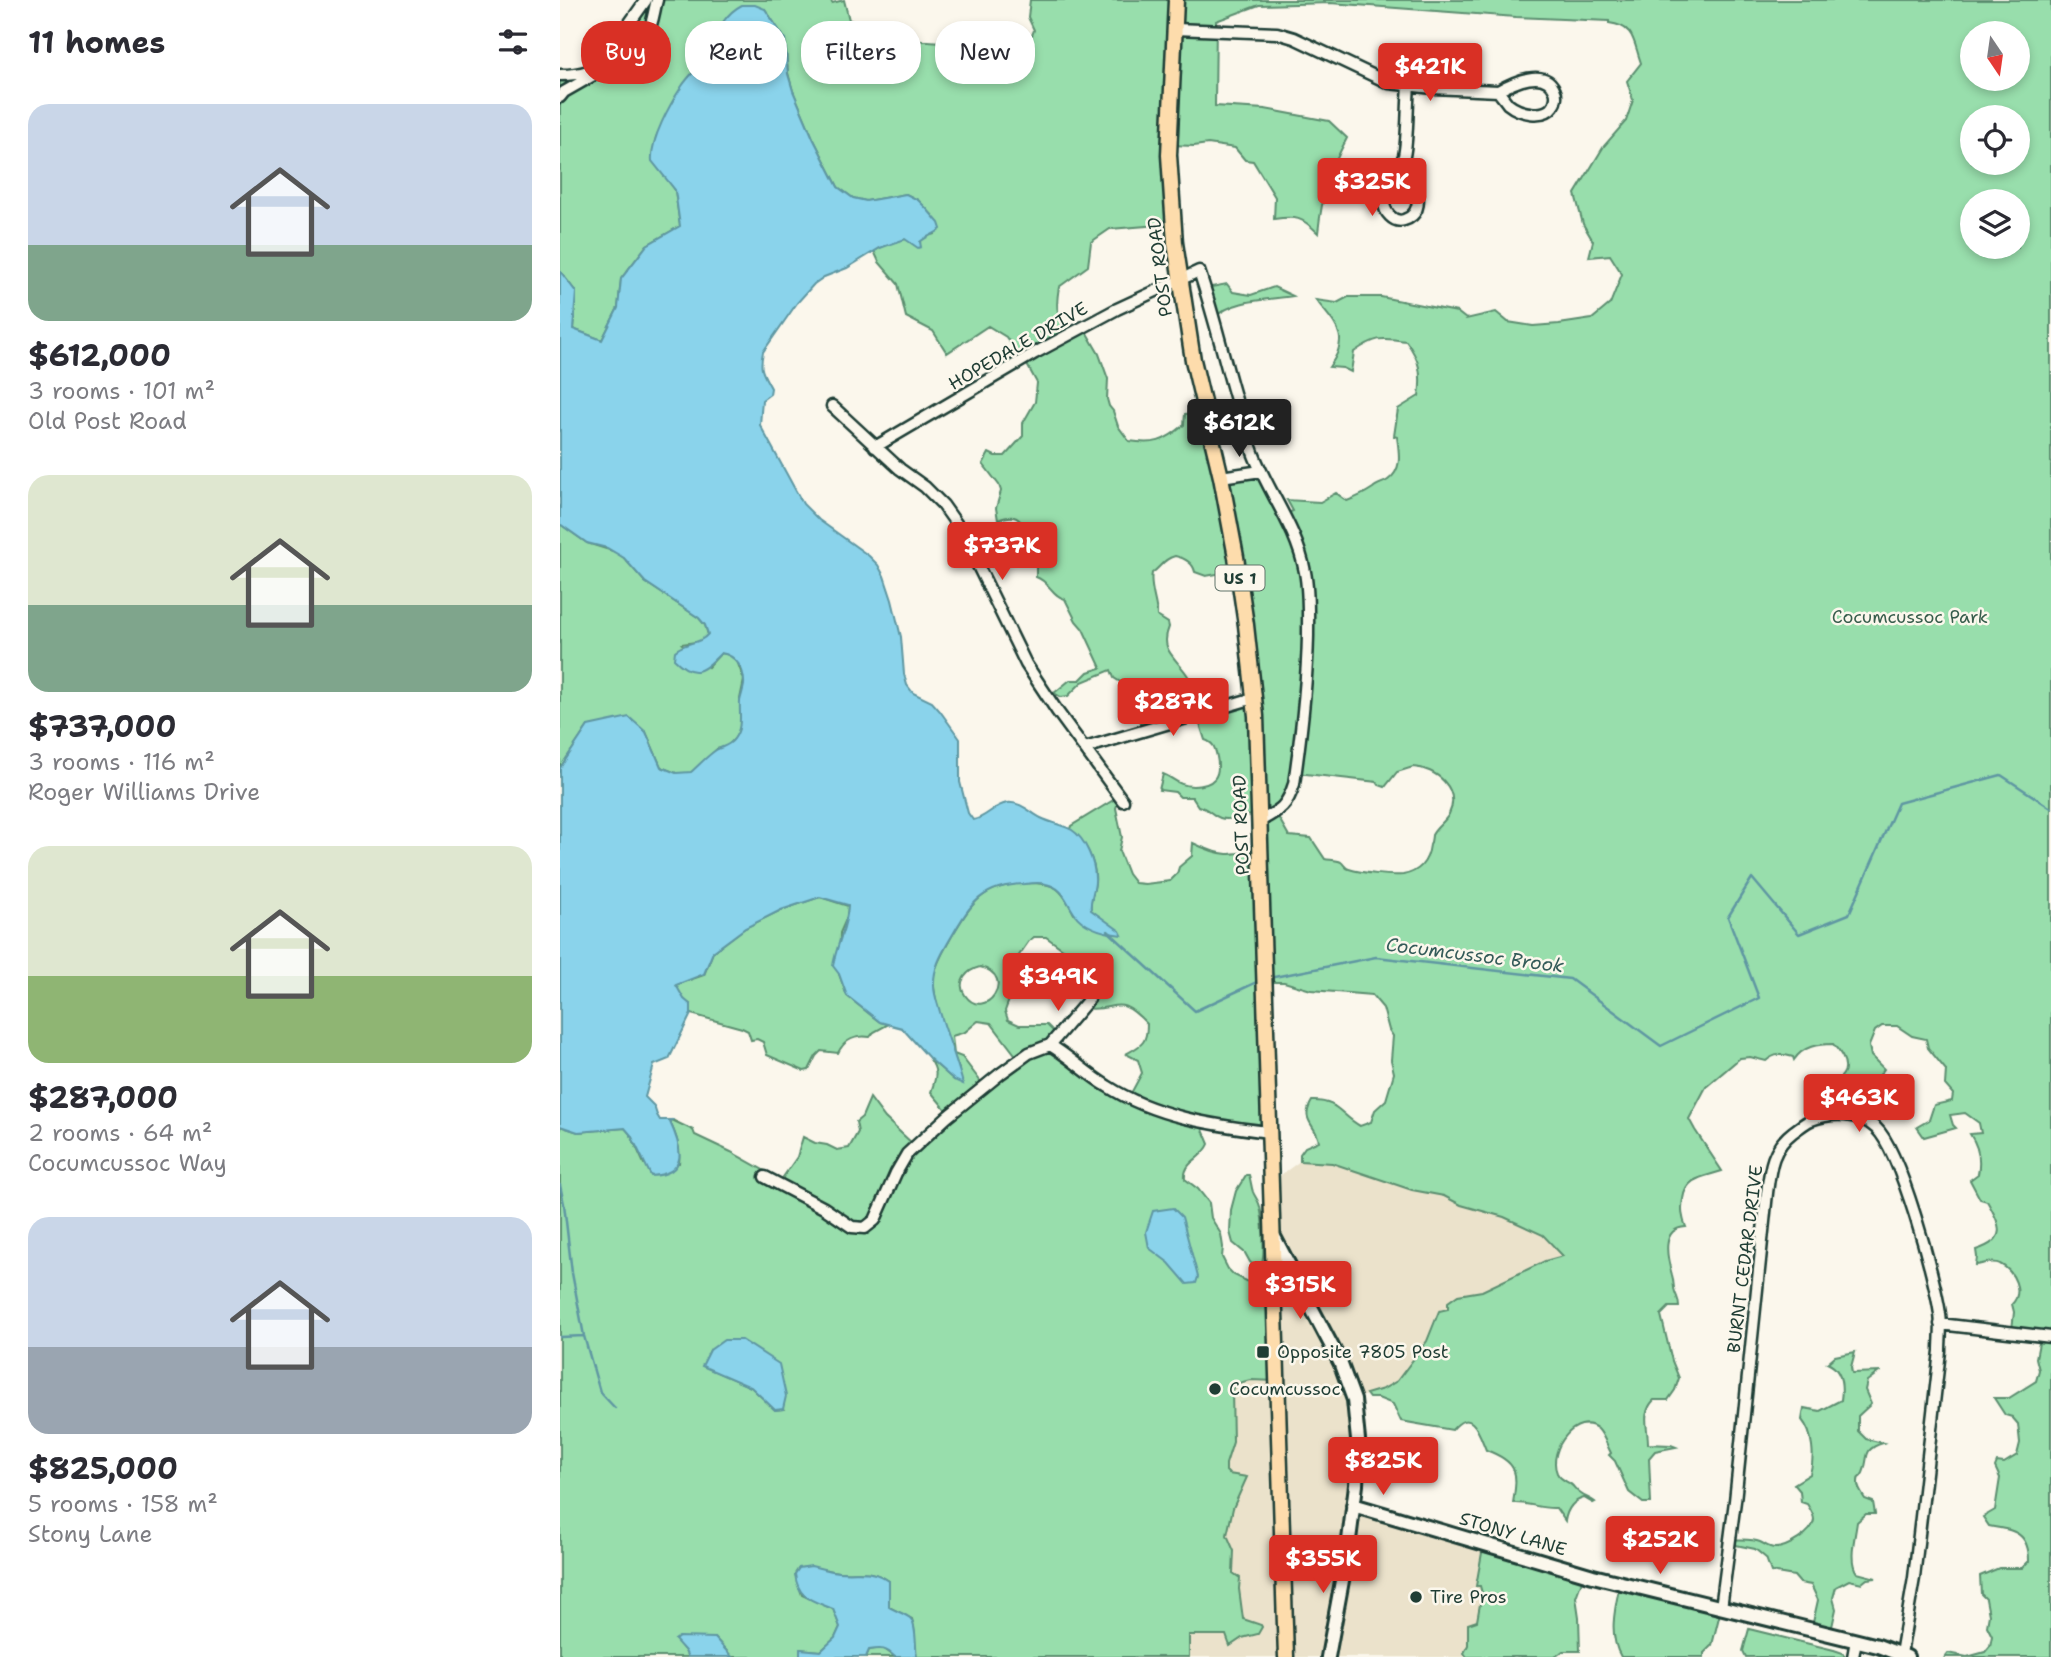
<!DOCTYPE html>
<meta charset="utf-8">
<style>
:root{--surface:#fff;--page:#f2f2f3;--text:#2b2b33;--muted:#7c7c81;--accent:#d93025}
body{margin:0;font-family:"Shantell Sans",sans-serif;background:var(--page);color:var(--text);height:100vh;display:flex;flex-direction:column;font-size:26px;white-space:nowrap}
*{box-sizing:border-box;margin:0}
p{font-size:23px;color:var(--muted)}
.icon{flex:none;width:38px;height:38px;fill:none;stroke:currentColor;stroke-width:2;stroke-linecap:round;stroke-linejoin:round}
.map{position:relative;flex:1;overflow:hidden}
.drawer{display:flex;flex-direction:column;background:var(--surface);width:560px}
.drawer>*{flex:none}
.banner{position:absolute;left:21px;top:21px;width:665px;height:63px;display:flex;gap:14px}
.needle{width:46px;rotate:167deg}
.buttons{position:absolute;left:1400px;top:21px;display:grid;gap:14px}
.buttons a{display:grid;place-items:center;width:70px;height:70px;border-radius:50%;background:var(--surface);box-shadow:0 4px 10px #0003;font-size:35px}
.price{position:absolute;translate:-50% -60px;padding:0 16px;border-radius:7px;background:var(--accent);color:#fff;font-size:23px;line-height:46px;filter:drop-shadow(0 2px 4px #0008)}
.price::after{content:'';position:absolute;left:50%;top:42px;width:21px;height:16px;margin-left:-10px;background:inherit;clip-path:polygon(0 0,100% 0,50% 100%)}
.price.active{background:#222;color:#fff}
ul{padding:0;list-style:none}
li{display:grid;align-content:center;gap:14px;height:371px;padding:0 28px}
li span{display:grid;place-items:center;height:217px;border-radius:21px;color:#555}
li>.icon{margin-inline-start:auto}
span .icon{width:126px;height:126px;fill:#fffc;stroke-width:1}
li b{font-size:30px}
h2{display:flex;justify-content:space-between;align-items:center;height:84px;padding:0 28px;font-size:30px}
.pill{padding:0 24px;border-radius:28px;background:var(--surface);box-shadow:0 4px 10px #0003;font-size:24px;line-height:63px}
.pill.active{background:var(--accent);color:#fff}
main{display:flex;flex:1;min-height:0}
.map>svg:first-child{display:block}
.built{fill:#ebe2cb}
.green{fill:#98deac;stroke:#5c8e70;stroke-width:2;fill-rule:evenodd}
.water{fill:#8ad3eb;stroke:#5f97a2;stroke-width:2}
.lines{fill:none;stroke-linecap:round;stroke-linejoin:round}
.stream{stroke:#5f97a2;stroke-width:2.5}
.street-casing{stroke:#1f3d34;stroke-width:15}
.secondary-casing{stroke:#1f3d34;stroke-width:18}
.primary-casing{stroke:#1f3d34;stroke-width:19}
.street{stroke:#fbf7ec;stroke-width:10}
.secondary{stroke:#fbf7ec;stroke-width:12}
.primary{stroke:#fddcac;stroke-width:14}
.poi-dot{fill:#1f3d34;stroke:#fbf7ec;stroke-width:2.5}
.labels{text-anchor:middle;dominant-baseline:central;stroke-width:5;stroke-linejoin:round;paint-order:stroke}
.shield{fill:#fbf7ec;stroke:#61756b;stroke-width:2}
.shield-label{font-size:16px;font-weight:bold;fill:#1f3d34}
.street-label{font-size:18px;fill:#1f3d34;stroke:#fbf7ec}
.park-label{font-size:18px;fill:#375d4c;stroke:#fbf7ec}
.poi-label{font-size:18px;fill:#1f3d34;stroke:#fbf7ec;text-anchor:start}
.water-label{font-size:19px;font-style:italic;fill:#345b59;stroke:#fbf7ec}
</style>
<main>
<section class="drawer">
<h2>11 homes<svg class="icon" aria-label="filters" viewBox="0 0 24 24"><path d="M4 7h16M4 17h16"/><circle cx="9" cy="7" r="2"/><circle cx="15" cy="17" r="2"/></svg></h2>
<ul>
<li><span style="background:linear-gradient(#c9d6e8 65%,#7fa58c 0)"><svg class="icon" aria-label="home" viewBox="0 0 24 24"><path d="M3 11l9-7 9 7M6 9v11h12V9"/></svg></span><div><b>$612,000</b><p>3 rooms · 101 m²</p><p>Old Post Road</p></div></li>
<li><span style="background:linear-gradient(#dfe7d0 60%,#7fa58c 0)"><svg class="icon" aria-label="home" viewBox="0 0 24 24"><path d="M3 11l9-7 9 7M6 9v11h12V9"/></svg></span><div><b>$737,000</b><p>3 rooms · 116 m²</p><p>Roger Williams Drive</p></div></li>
<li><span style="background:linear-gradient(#dfe7d0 60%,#8fb573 0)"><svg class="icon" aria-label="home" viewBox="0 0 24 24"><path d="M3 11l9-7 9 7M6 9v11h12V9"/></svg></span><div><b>$287,000</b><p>2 rooms · 64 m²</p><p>Cocumcussoc Way</p></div></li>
<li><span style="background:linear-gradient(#c9d6e8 60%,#9aa5b1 0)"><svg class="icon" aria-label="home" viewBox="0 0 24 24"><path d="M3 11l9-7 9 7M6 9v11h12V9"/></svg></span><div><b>$825,000</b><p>5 rooms · 158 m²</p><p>Stony Lane</p></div></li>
</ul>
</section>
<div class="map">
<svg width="1491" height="1657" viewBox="0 0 1491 1657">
<rect width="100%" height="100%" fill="#fbf7ec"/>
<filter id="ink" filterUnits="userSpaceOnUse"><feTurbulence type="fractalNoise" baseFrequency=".0143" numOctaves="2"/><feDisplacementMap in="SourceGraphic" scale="14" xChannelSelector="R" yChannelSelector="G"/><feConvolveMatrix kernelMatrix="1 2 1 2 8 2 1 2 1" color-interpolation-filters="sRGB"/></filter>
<g filter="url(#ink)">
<path class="built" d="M740 1161 772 1163 852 1190 884 1196 901 1205 944 1217 983 1235 1003 1256 985 1261 922 1291 898 1295 888 1302V1309L874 1320 867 1341 837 1381 823 1389 795 1399 794 1506 923 1547 916 1586H920L922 1593 917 1621 908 1624V1645L904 1653 907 1657H629V1635H667L670 1645 682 1638 698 1634 701 1624 683 1620 679 1589 680 1579 673 1573 674 1551 667 1535 673 1508 686 1478 669 1474 666 1471V1464L673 1442 672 1390 675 1384 690 1380 716 1381 714 1180Z"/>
<path class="green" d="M86 0H271L272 3 284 0 289 20 300 23 308 20 312 29 307 33 309 50 312 53 343 52 344 41H368L409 44 433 43 443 51 452 53 463 47 464 41 471 38 474 30 468 17 470 0H1491V1657H1385L1388 1653 1407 1657 1425 1652 1430 1646 1432 1636 1427 1626 1429 1615 1426 1599 1421 1594 1420 1576 1439 1568H1462L1469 1561C1469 1532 1454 1530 1429 1526L1423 1517 1435 1510 1440 1478 1435 1467 1437 1462 1444 1463 1457 1455 1460 1443 1458 1424 1452 1417 1445 1415 1434 1398H1449L1476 1381 1479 1370 1476 1358 1480 1338 1452 1330 1454 1312 1452 1304C1464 1292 1454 1271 1440 1264 1433 1260 1423 1264 1416 1265L1417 1257 1416 1250C1448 1240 1441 1226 1427 1201L1420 1199 1410 1180 1418 1174C1421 1160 1418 1146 1410 1134L1421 1133 1419 1123 1405 1113 1390 1115 1393 1125 1396 1128 1364 1137 1357 1127 1369 1120 1374 1105 1392 1101 1393 1094 1385 1085 1386 1070 1368 1048 1366 1039 1352 1036 1337 1026H1322L1315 1031 1309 1046 1311 1056 1324 1069C1315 1080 1314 1085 1318 1099L1305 1120 1288 1115 1250 1120 1245 1095C1272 1083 1303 1077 1273 1044 1258 1044 1243 1046 1234 1060L1233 1057C1222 1054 1215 1053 1206 1061L1190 1057 1180 1058 1146 1087 1129 1119 1135 1130 1162 1171C1144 1177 1126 1177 1123 1199 1121 1210 1122 1217 1126 1227 1100 1228 1107 1258 1112 1275 1114 1281 1113 1287 1115 1292 1117 1298 1119 1299 1119 1307H1109L1101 1315 1112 1361 1119 1378 1115 1390 1108 1400H1094C1081 1413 1088 1427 1088 1444L1111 1445 1116 1447 1095 1451 1089 1458 1091 1503H1083L1069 1492 1055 1461 1049 1455 1051 1453C1047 1446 1044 1435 1038 1429 1017 1411 987 1450 997 1473 1000 1479 1004 1480 1009 1483 1013 1485 1016 1491 1021 1494 1025 1497 1031 1499 1035 1502L1033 1503 1024 1498C1012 1501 1007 1509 1005 1521L996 1508C979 1509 968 1502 953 1503 958 1472 958 1462 926 1450 919 1433 912 1406 892 1430L841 1421 833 1404 818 1398H809L806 1394 823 1389 837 1381 867 1341 879 1311 888 1309V1302L898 1295 922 1291 985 1261 1003 1256 983 1235 944 1217 901 1205 884 1196 852 1190 772 1163 740 1161V1154L745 1147 759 1141C755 1123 740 1121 752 1101 778 1100 780 1115 800 1126L811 1122 815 1110 826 1100 834 1073 831 1060 833 1036 829 1030 823 1008 812 995 751 990 724 982H706L709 1128 641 1125 649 1144C643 1159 623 1161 625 1179L638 1189 649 1203 651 1218 661 1234 663 1247 662 1257 668 1269 674 1275 699 1287 706 1288 714 1286 717 1381 690 1380 675 1384 672 1390 673 1442 666 1464V1471L669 1474 687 1477 673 1508 667 1535 674 1551 673 1573 680 1578 679 1589 683 1619 701 1625 702 1627 698 1634 682 1638 670 1646 666 1635H629V1657H357C354 1644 356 1631 352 1619L329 1607V1581C311 1568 299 1574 279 1572 265 1570 253 1566 239 1568L235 1574 242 1595 273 1609 280 1627 275 1638 261 1651 240 1649V1657H172L155 1638 116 1640 125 1651 128 1657H0V1126L18 1132 65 1128 71 1135 84 1164 119 1163C121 1148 116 1135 110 1122L112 1120 133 1130 135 1135 171 1152 221 1180 237 1157 243 1137 255 1143 267 1145 277 1150 289 1148 298 1132 296 1122 302 1117 310 1098 325 1118 354 1145 387 1111 371 1092C376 1077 379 1072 369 1058L394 1080 399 1069C390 1045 371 999 374 975 377 961 385 949 392 936 412 902 423 885 466 883 496 883 501 887 514 914L544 921 531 910C529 900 534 893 535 883 537 864 526 841 510 829L511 826 560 796 556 808 562 837 559 851 568 874 575 883 585 884 610 881 617 874 619 867 632 856 633 843C643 848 656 853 667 854 677 854 687 851 697 851V815C685 814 671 822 660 818 652 815 648 808 638 806L632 797H620L615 792 599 790 603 774C614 778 618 786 633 786 654 786 661 776 657 757 655 748 654 743 645 740L636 712 583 728 578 719 576 702 565 685 554 678 551 670 522 682 508 696 501 697 494 693 510 680H520L528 672 541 668 523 629 516 621 505 599C492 596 489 581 476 577V561C466 550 464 547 468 532 459 517 455 513 438 520L436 508 441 491 439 485 423 464 429 453 435 456H445L463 436V423L475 402 477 383 465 361 462 362 446 337 428 326 387 353 373 331 346 317 338 284 319 262 314 251 331 242 346 239 358 247H360V242L366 236 375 234 373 216 358 200 346 194 306 201 293 198 278 187 253 138 233 91 228 73 225 39 205 9 160 26 141 63 115 98 96 137 92 156 115 190 120 226 87 245 61 279 58 308 42 340 13 329 16 292 0 271V75L38 66ZM770 3 956 17 1049 21V23C1075 26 1073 41 1081 63L1067 81 1073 100 1066 121 1044 146 1015 194 1023 224 1033 241 1029 257 1050 255 1062 274 1050 304 1032 319 999 324 973 326 948 322 936 312 906 319 897 312 821 297H788L777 303 756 300C775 325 792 336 769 367L783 368 791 372 794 352C815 337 821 337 846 341 860 360 862 373 859 396L838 409 834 436 837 437C839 453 843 469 828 480 824 483 817 484 813 488 804 494 798 497 787 501L776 493 760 502 727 500 733 511 725 514 702 472 662 476 645 412 625 414 624 425C604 442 594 445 569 441L558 426 553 411 549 406 547 399 548 379 539 354 524 328 508 335C497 314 495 309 499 287L528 266 531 242 550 229 611 224V145L634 146 648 144 675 148 685 160 693 161 715 197 714 219C736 216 742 217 758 233 762 195 769 172 787 138L769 121 705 109 655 106 656 21 699 5ZM1412 33H1458V79H1412ZM1412 117H1458V163H1412ZM1412 201H1458V247H1412ZM615 556C624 558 633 562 635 572L646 576 679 570 693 694 639 708C636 698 634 685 628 676 616 657 599 651 609 627L608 623 597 616C597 602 589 587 592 573 601 567 603 559 615 556ZM853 767C876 768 901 789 889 814 885 822 876 827 872 835 872 836 871 844 870 845 868 861 859 872 843 875 829 876 802 873 789 869 785 868 784 864 781 862 777 860 769 860 765 859L751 838 729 836 717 815 737 773 817 782 819 785 825 787 837 772ZM474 937H486L521 962 523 974 518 984 524 1008C557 1013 556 991 587 1024 587 1043 582 1045 566 1054L578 1060 582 1073 569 1097 492 1045 498 1036 487 1025H459L448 1020 445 1011 450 997C445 989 447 984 453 977V964L469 941ZM420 967C459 976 424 1023 405 995 396 982 407 970 420 967ZM418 1021 431 1023 457 1057 424 1083 421 1082 402 1057 394 1054 392 1036 405 1032ZM150 1350 223 1409 215 1410 191 1387 143 1366Z
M667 284 673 292 691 295 714 287 733 296C708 300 672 299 654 318L646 288Z
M0 524 27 543 56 552 64 558 85 582 139 618 145 625 148 635 143 641 122 644 148 667 161 653 170 655 177 661 184 680 180 699V729L175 738 168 746 157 749 131 773H116L101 767 86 732 28 726 0 768Z
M260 897 288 906 287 917 280 933 279 974 287 996 312 1016 320 1022 329 1024 314 1032 310 1037C296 1035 284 1040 278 1053L261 1051 256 1056 249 1070 244 1071 207 1055 203 1042 197 1039 191 1040 188 1031 182 1028 131 1014V1005L124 1000 115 985 144 975 153 952 185 928 221 910Z
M686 1175H689C691 1181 691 1186 693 1192 695 1197 699 1201 700 1207 703 1218 705 1253 702 1263L696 1267 690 1262 685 1253 673 1243 670 1232 671 1210 676 1191Z
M1295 1352 1291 1367 1292 1373 1319 1372 1307 1381 1305 1390 1311 1404 1298 1416V1431L1306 1439 1323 1443C1301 1450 1310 1457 1303 1473 1299 1481 1298 1474 1298 1484 1298 1489 1302 1494 1305 1499L1313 1502 1315 1514H1306L1297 1522C1295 1538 1288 1560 1297 1573L1316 1578 1307 1579 1302 1583 1289 1580 1276 1587 1273 1598 1276 1609 1271 1631 1252 1627 1258 1600 1251 1585 1240 1583 1234 1576 1211 1572 1206 1558 1195 1549 1171 1544 1172 1539C1180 1540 1192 1539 1200 1542 1205 1544 1208 1548 1215 1548 1227 1548 1253 1533 1254 1520 1254 1514 1250 1509 1247 1504L1241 1502 1240 1491 1234 1484 1250 1474C1255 1458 1253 1433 1242 1420L1244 1408 1260 1411 1281 1400C1283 1386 1282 1369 1267 1363L1275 1356Z
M923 1547 1024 1575 1016 1597 1019 1617 1020 1651H1003L995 1657H907L904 1653 908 1645V1624L917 1621 922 1593 920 1586H916Z
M1060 1584 1161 1609 1152 1645 1144 1653V1657H1061C1048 1635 1055 1608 1060 1584Z
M1189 1629 1274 1650 1283 1653 1285 1657H1186L1183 1651Z
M323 1648 335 1657H306L309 1650Z"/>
<path class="water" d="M182 5H195L205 9 225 39 228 74 233 91 253 138 278 187 293 198 306 201 346 194 358 200 366 208 379 223 381 229C374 235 366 236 360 242L361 247 358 248 345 239 320 248 287 268 264 277 254 284 237 303 203 352C199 370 203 373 211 388L210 394 202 400 200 425 243 504 259 520 309 556 318 565 324 576 332 600 341 637 344 674 347 685 353 693 372 702 380 711 400 739V782L408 813 413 820C426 818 434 805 447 803 460 801 471 813 481 818 491 823 503 825 512 830 526 839 535 863 535 878 536 890 529 899 531 910L560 931 562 935C545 933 524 928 514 913 505 900 504 888 486 884 480 882 472 883 465 884 420 885 410 905 389 941 381 955 373 969 374 986 374 995 378 1004 380 1012 387 1036 397 1060 403 1084L394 1080 369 1058 342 1028 320 1022 287 996 279 974 273 966C276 945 288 925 288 905L260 897 221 910 185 928 153 952 144 974 116 985 124 999 131 1005V1014L109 1059 94 1065 85 1097 94 1106 97 1115 100 1120H112L110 1122C122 1148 129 1174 91 1176L71 1135 65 1128 18 1132 0 1126V768L28 726 69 717 86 732 101 767 116 773 131 772C139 765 147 756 156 750 163 746 169 746 174 739 183 727 179 715 180 701 181 696 183 691 184 685 185 670 176 655 161 653 143 671 135 680 114 659L115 651C126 641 139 645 148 634L145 625 139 618 85 582 64 558 47 548 27 543 0 524V271L16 292 13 329 42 340 58 308 61 279 87 245 120 226 115 190 92 161C90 140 110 104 122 86 128 77 136 70 142 61 154 41 160 16 182 5Z
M613 1208 622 1217 638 1277 636 1283 627 1284 609 1263 589 1248 586 1232 593 1211Z
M164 1340H182L219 1364 226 1396 223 1409 215 1410 191 1387 142 1366 150 1350Z
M251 1566C260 1568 270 1571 279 1572 299 1574 311 1568 329 1581V1607C335 1611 344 1613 350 1618 357 1624 355 1647 357 1657H335C326 1648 322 1648 309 1650L306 1657H240V1649L261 1651 275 1638 280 1627 273 1609C252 1600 238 1599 235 1574L239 1568Z
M119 1637 155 1638 172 1657H128L125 1651 115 1640Z"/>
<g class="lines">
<path class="stream" d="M548 931 635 1011 699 981
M709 978 816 957 1010 979 1101 1046 1199 998 1168 917 1192 878 1239 934 1289 914 1338 803 1441 775 1491 808
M0 1185 4 1204 12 1273 24 1336 40 1392 55 1408
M0 1337 24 1336"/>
<defs>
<path id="street" d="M615 29 717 33 734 38 829 83 873 88 938 91C941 95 945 100 948 104 959 113 984 119 993 106 996 102 997 95 995 91 986 66 952 83 938 91
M0 75C9 75 19 74 28 71 42 66 82 46 88 32 93 23 94 10 97 0
M0 97 4 92 32 76 86 0
M843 158C852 173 871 212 844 220 838 222 834 220 830 216 812 198 840 171 844 156 848 138 847 106 849 86
M272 406 340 469 365 487 383 505 400 529 466 664 497 711 563 801
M315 447 475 353 557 309 639 271C660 332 671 395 694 455 710 495 737 529 745 572 749 593 748 614 748 636 747 686 741 735 734 784 727 807 720 810 700 821
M661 477 701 471
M525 748 694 698
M490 1045C510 1057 527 1074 547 1086 595 1117 653 1125 708 1132
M205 1177 264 1208 292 1227 305 1228 315 1220 336 1173 347 1154 387 1117 440 1074 469 1053 490 1045 529 999
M1380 1324 1491 1337
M1161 1608 1175 1501 1207 1193C1210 1168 1212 1148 1233 1132 1239 1128 1244 1123 1251 1120 1272 1112 1299 1112 1316 1128 1340 1150 1375 1278 1380 1314 1382 1326 1380 1339 1380 1351L1354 1578 1341 1654
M1293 1657 1296 1640"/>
<path id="secondary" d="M713 1235 780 1362 794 1400 798 1440 796 1485 788 1548 768 1657
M793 1505 1033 1576 1318 1646 1347 1657"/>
<path id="primary" d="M616 0 609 155 615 243 633 360 661 477 676 557 686 625 696 716 726 1657"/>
</defs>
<use href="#street" class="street-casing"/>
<use href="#secondary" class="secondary-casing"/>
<use href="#primary" class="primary-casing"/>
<use href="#street" class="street"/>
<use href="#secondary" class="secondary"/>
<use href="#primary" class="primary"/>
</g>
</g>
<g class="poi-dot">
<rect x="696" y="1345" width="14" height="14" rx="3.5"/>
<circle cx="655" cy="1389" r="7"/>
<circle cx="856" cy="1597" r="7"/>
</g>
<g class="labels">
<rect class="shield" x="655.5" y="565.5" width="49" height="25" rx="5"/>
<g class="shield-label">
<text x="680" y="578">US 1</text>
</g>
<g class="street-label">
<text transform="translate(600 267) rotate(-97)">POST ROAD</text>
<text transform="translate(458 346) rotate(-30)">HOPEDALE DRIVE</text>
<text transform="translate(681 825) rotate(-92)">POST ROAD</text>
<text transform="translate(1185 1259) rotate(-83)">BURNT CEDAR DRIVE</text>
<text transform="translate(953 1534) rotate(17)">STONY LANE</text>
</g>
<g class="park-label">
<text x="1350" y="617">Cocumcussoc Park</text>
</g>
<g class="poi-label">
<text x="717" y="1352">Opposite 7805 Post</text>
<text x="669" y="1389">Cocumcussoc</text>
<text x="870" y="1597">Tire Pros</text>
</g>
<g class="water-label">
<text transform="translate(915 955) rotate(7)">Cocumcussoc Brook</text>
</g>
</g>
</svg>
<div class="buttons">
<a><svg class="needle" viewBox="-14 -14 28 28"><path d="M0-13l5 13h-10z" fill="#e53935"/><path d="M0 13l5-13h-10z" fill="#7c7c81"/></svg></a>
<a><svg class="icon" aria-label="locate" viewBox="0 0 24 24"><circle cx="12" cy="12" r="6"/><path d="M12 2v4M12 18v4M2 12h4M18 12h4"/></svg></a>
<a><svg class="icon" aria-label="layers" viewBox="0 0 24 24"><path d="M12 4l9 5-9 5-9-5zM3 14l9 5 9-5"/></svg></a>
</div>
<b class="price" style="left:870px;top:103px">$421K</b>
<b class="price" style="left:812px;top:218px">$325K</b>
<b class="price active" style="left:679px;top:459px">$612K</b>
<b class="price" style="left:442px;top:582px">$737K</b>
<b class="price" style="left:613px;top:738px">$287K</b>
<b class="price" style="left:498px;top:1013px">$349K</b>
<b class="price" style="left:1299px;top:1134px">$463K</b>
<b class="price" style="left:740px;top:1321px">$315K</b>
<b class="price" style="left:823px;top:1497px">$825K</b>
<b class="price" style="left:1100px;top:1576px">$252K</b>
<b class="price" style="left:763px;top:1595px">$355K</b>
<div class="banner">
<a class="pill active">Buy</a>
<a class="pill">Rent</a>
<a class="pill">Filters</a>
<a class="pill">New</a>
</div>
</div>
</main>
